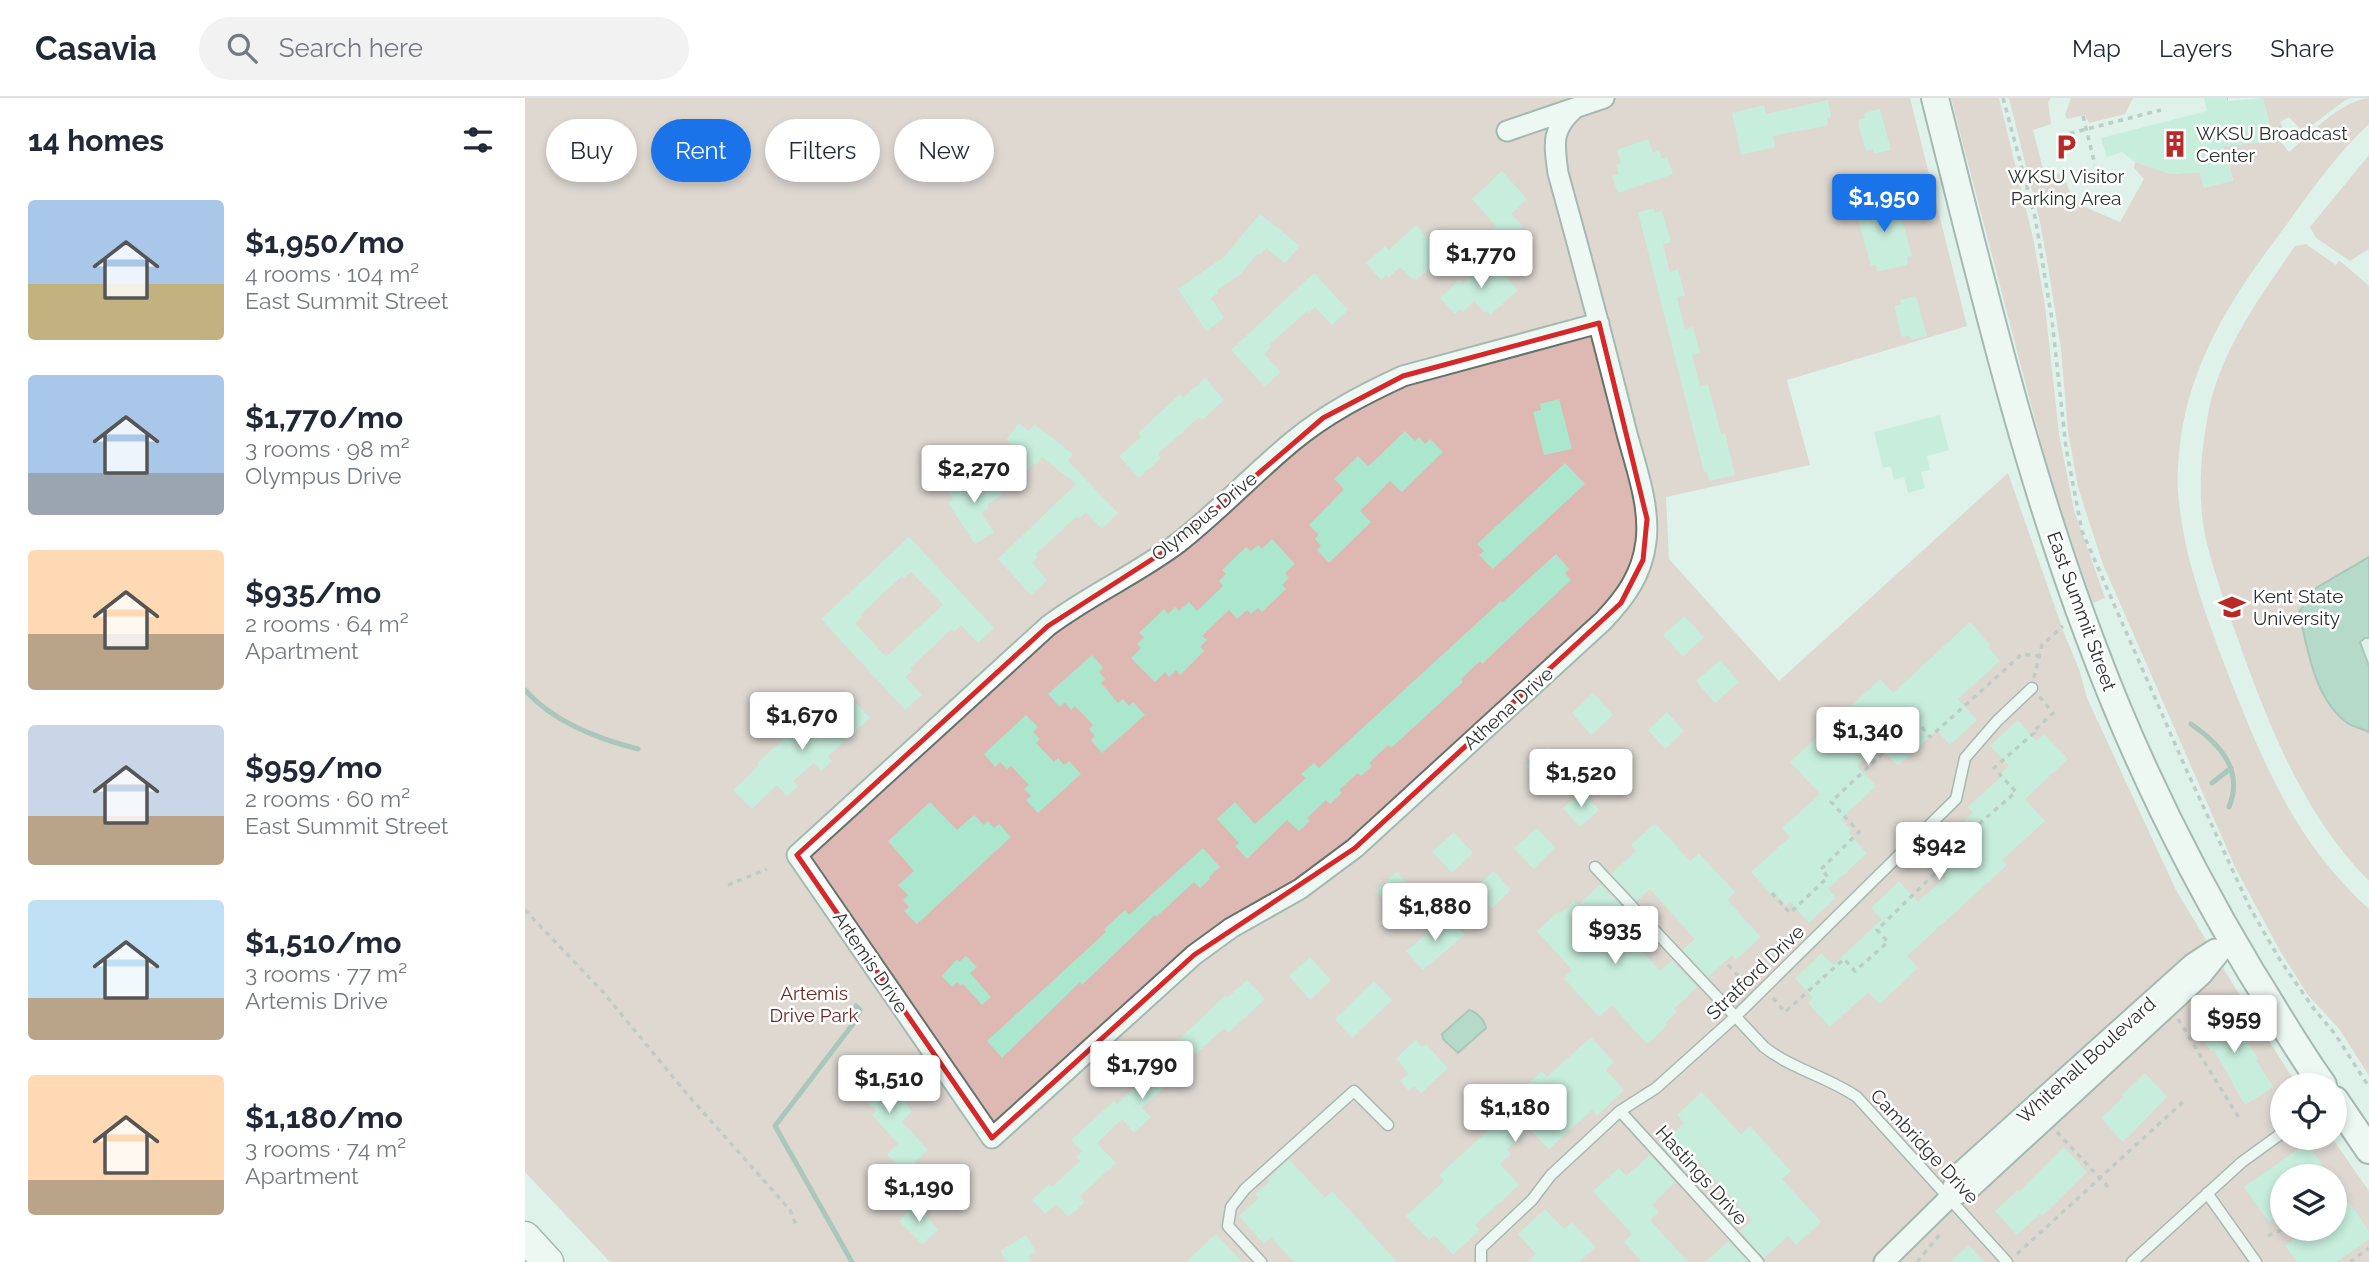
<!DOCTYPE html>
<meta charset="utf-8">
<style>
:root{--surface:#fff;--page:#f2f2f3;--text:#1f2937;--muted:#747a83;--line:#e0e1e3;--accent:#1a73e8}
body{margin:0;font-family:Raleway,sans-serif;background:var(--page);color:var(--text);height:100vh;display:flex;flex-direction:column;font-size:26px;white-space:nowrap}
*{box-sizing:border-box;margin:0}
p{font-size:23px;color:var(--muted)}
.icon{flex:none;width:38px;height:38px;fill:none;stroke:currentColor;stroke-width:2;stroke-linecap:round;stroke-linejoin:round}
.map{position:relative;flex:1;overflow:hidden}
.sheet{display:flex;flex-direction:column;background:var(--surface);width:525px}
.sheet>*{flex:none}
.hud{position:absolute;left:21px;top:21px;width:665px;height:63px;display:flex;gap:14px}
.buttons{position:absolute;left:1745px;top:975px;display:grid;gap:14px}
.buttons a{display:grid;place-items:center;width:77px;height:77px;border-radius:50%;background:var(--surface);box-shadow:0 4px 10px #0003;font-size:35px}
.price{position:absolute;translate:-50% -60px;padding:0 16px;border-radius:7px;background:#fff;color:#222;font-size:23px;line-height:46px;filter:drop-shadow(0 2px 4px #0008)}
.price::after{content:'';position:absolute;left:50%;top:42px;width:21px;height:16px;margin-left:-10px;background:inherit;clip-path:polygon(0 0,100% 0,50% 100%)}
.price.selected{background:var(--accent);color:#fff}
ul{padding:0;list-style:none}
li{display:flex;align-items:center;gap:21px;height:175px;padding:0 28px}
li span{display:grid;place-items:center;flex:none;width:196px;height:140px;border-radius:7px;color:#555}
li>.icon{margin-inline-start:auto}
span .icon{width:84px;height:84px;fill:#fffc;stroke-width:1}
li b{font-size:30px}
h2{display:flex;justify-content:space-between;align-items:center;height:84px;padding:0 28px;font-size:30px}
.tag{padding:0 24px;border-radius:32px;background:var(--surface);box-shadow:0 4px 10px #0003;font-size:24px;line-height:63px}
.tag.selected{background:var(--accent);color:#fff}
header{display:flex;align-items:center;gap:42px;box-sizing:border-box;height:98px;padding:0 35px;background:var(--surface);border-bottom:2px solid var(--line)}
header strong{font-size:33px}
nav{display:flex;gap:38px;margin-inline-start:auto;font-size:24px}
.search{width:490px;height:63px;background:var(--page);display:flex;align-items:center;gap:18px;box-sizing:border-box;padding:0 24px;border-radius:38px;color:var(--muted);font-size:26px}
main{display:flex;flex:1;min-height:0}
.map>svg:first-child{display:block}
.green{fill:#deb8b3;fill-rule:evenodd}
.water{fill:#83bda3;stroke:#699380;stroke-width:2}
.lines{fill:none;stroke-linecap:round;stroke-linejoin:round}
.stream{stroke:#699380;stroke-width:5}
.building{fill:#abe7cc;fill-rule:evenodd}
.service-casing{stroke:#63746c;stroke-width:13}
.minor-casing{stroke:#63746c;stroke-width:23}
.secondary-casing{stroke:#63746c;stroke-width:30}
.primary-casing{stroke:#63746c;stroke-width:33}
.path{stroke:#94a29b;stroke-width:3.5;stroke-dasharray:5 5;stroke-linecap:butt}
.service{stroke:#fff;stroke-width:10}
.minor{stroke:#fff;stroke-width:19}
.secondary{stroke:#fff;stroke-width:26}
.primary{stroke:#fff;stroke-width:30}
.marked{fill:none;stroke:#d62828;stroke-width:5;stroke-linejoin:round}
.labels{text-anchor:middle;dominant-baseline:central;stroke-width:5;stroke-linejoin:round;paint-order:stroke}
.poi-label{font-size:19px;fill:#2b322f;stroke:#fff;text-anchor:start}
.street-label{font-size:19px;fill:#2b322f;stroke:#fff}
.park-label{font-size:19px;fill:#6d2721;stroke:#fff}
</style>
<header>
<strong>Casavia</strong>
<div class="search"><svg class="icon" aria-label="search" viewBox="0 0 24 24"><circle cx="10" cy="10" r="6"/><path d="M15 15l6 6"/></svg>Search here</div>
<nav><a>Map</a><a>Layers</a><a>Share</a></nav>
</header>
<main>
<section class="sheet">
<h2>14 homes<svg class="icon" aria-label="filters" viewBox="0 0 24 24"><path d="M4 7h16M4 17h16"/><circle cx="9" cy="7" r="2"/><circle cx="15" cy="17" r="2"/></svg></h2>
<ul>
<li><span style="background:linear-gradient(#a9c7e8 60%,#c2b280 0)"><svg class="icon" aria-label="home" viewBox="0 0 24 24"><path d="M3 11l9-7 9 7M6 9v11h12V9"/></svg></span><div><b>$1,950/mo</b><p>4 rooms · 104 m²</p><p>East Summit Street</p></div></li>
<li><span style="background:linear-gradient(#a9c7e8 70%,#9aa5b1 0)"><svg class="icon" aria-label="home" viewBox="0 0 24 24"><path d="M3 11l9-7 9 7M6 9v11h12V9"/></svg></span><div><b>$1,770/mo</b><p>3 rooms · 98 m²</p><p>Olympus Drive</p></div></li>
<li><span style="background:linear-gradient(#ffd9b3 60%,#b9a48a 0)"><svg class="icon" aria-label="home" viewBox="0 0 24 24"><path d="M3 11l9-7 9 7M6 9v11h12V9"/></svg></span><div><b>$935/mo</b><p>2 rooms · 64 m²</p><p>Apartment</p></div></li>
<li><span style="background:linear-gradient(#c9d6e8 65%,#b9a48a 0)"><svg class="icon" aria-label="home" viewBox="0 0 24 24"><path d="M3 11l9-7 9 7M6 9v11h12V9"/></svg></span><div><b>$959/mo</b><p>2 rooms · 60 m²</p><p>East Summit Street</p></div></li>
<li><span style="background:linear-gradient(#bfe0f5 70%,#b9a48a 0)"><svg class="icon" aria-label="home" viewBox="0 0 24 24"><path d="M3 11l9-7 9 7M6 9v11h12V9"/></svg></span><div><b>$1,510/mo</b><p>3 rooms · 77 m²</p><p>Artemis Drive</p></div></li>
<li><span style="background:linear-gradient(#ffd9b3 75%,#b9a48a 0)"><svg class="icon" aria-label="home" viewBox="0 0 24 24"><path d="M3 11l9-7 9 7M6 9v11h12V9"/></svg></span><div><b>$1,180/mo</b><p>3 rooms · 74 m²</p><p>Apartment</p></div></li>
</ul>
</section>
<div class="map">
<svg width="1844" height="1164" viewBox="0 0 1844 1164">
<rect width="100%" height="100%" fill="#dff2e9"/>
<path class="green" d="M0 0H1385L1442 228 1262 282 1285 367 1141 399 1144 461 1254 583 1483 375 1539 535 1554 571 1562 600 1651 792 1701 875 1772 987H1757V1040H1807L1844 1093V1164H85L0 1074ZM1757 1078H1810V1130H1757Z
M1426 0H1474L1509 144 1520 208 1534 336 1549 412 1580 500 1568 505 1528 391Z
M1484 0H1526L1523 4 1526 26 1508 32 1520 79 1538 75 1547 100 1562 110 1595 124 1619 81 1609 70 1610 64 1646 76 1674 74 1708 82 1698 48 1754 42 1764 54C1786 35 1814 4 1844 0V26C1808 59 1780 102 1751 141 1702 206 1661 273 1654 356 1653 368 1652 381 1653 393 1658 463 1686 531 1711 596 1744 679 1776 749 1844 811V978L1815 932 1783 897 1755 853 1710 769 1577 464 1553 389 1543 333 1536 251 1523 168 1515 124Z
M1546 0H1608L1600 16 1564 25 1560 17 1542 21 1540 17Z
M1738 0H1826L1819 3 1778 34 1764 19 1755 24 1759 32 1755 37 1747 38Z
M1844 57V151L1825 163 1791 140 1785 129Z
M1781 146 1811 167 1814 162 1844 188V459L1791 490 1824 626 1844 634V783C1777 716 1741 621 1710 533 1699 502 1687 469 1680 437 1672 396 1676 352 1684 311 1697 250 1735 199 1770 148Z"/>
<path class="water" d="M1844 459V540H1840L1835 544 1844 568V634C1838 631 1829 629 1824 626 1789 602 1783 552 1774 514L1791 490Z
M944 912C951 913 960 923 961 930L933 955 918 941 917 936Z"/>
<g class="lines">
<path class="stream" d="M0 592C28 624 73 641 113 651
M1666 626C1695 646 1719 672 1704 709
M1687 685 1706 670
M327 1164 250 1028 328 926 335 912 331 908"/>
</g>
<path class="building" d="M1679 0H1702L1703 3 1738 0 1748 44 1698 48 1708 83 1679 90 1674 74 1646 76 1633 72 1610 64 1597 54 1582 59 1576 40 1682 13Z
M1303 2 1306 19 1302 20 1303 26 1300 28 1248 38 1250 49 1216 57 1207 15 1239 7 1241 16Z
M1355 11 1366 52 1349 56 1348 51 1342 53 1340 50 1333 25 1334 22 1340 20 1339 15Z
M1123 41 1128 55 1134 52 1137 61 1142 59 1148 76 1093 95 1087 78 1094 76 1091 67 1096 65 1092 52Z
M977 73 1002 101 986 116 999 129 997 131 1001 136 984 151 967 132 971 128 947 101Z
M1362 98 1366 99 1367 105 1372 104 1387 158 1382 159 1383 165 1381 167 1356 173H1352L1351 167 1346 168 1331 115 1336 113 1335 107 1337 105Z
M1129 110 1130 115 1136 113 1138 116 1145 141 1144 145 1138 146 1145 174 1153 171 1160 198 1152 199 1160 231 1168 229 1175 255 1167 257 1175 288 1183 286 1196 336 1200 335 1210 377 1184 383 1182 373 1179 374 1113 114Z
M735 116 775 148 760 165 741 150 735 157 733 155 716 176 692 192 693 195 686 200 699 220 681 233 653 191 700 158Z
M891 127 918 158 890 183 875 169 863 180 861 177 856 182 841 165 860 148 864 152Z
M965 161 993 192 965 217 962 213 960 215 949 203 938 214 935 211 930 216 915 200 935 181 938 186Z
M789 175 823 212 807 227 790 209 784 215 782 213 744 247 746 249 739 256 756 274 740 289 706 252Z
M1391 198 1402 238 1386 242 1384 238 1378 239 1376 237 1370 211V208L1376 206 1375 202Z
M680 280 699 302 677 322 674 319 633 356 636 360 614 380 594 358 616 339 613 335 655 296 658 300Z
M1034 301 1047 351 1019 357 1008 314 1016 312 1015 306Z
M1415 317 1424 352 1402 358 1405 372 1396 374 1400 390 1383 395 1379 379 1369 382 1366 368 1358 370 1349 334Z
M494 325 504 333 509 326 548 356 543 363 593 415 577 431 561 414 554 421 552 418 511 456 513 459 507 465 522 482 506 497 473 461 551 386 517 359 511 367 508 365 497 379 478 365 490 349 481 342Z
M880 333 890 343 894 339 900 346 905 341 918 354 877 394 865 383 835 413 846 424 804 465 792 452 796 448 790 441 794 437 784 427 819 391 809 381 833 358 843 368 848 364Z
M1040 365 1060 386 968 471 954 457 959 453 952 446Z
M464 377 477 397 462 407 464 410 456 415 469 434 450 446 423 405 428 401 421 391 441 378 447 387Z
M384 439 469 530 453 545 436 527 429 534 427 531 412 545 385 570 387 573 380 579 397 597 380 612 296 521ZM386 474 418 507 361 559 330 525 337 519 335 517 377 478 379 480Z
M747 441 770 466 760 475 764 480 757 487 761 491 737 514 733 510 726 516 722 512 712 521 704 512 677 538 682 542 675 549 679 553 655 577 651 572 644 579 640 574 630 584 606 560 616 550 612 546 619 539 614 535 639 511 643 516 650 509 654 513 664 504 672 513 698 488 694 483 701 476 697 472 721 449 726 453 733 447 737 451Z
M1031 456 1044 471 1040 475 1046 482 957 566 955 563 936 581 938 584 877 640 866 650 863 647 844 665 847 668 836 678 833 675 814 692 817 695 805 706 801 702 782 720 785 723 774 733 762 722 722 761 710 748 714 745 692 721 710 704 730 726 781 680 776 676 789 665 794 670 976 503 977 505Z
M1159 518 1179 539 1158 559 1138 537Z
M1445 524 1465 547 1463 549 1475 563 1433 601 1452 622 1425 647 1412 632 1373 668 1354 648 1332 668 1351 688 1316 721 1326 732 1323 735 1342 755 1303 791 1311 800 1284 825 1265 804 1261 808 1248 794 1246 796 1226 774 1265 739 1257 730 1295 696 1265 664 1355 581 1368 595Z
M567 557 578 570 574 574 580 581 576 585 593 605 598 601 604 608 608 604 620 617 577 655 566 642 570 638 564 631 568 627 550 608 546 612 540 604 535 609 523 596Z
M1195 562 1214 584 1190 605 1171 583Z
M1068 595 1088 617 1066 637 1047 615Z
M328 602 345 620 303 658 307 663 296 673 289 665 268 683 273 688 262 698 252 687 227 711 208 692 234 667 232 665 271 630 274 633 306 603 315 614Z
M1142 614 1159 633 1140 651 1123 632Z
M501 617 513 629 508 634 515 641 511 645 529 664 533 660 539 667 544 663 556 676 513 715 501 702 506 698 499 691 504 687 486 668 482 671 475 664 470 669 459 656Z
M1493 622 1511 643 1519 636 1543 661 1500 701 1520 723 1477 762 1482 767 1382 858 1393 870 1355 906 1343 894 1305 929 1283 905 1288 900 1270 880 1297 855 1308 867 1357 821 1346 810 1374 783 1393 804 1422 777 1403 757 1448 715 1443 709 1478 677 1476 675 1484 668 1465 648Z
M1023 648 1042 669 1020 689 1001 668Z
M1057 693 1074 712 1055 729 1038 710Z
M405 704 432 732 449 717 459 727 463 723 469 730 474 726 486 739 392 826 379 813 384 809 378 802 383 797 373 787 389 773 363 743Z
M1130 725 1165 763 1174 755 1210 794 1202 802 1236 839 1211 862 1207 857 1183 879 1158 852 1170 841 1125 791 1112 803 1086 776 1111 753 1106 747Z
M1012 730 1030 750 1009 771 989 750Z
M929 734 948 755 927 775 907 754Z
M678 750 695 769 684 779 685 781 675 790 669 784 631 819 630 817 557 887 555 884 477 960 462 943 581 834 579 831 600 812 604 817Z
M969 773 986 792 967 810 949 791Z
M872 774 891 795 870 815 850 793Z
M1075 786 1101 813 1090 823 1135 873 1147 862 1172 889 1149 911 1152 914 1140 925 1143 927 1122 946 1087 907 1074 919 1039 880 1047 872 1012 833 1034 813 1036 815 1049 803 1053 807Z
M923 818 940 837 898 872 881 853Z
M441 858 452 869 445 875 466 899 457 907 438 886 436 888 432 884 427 889 417 878 432 861 434 864Z
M785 859 806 882 785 902 764 878Z
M722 882 740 901 703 935 699 930 646 979 648 982 617 1010 626 1019 609 1035 597 1021 572 1045 591 1065 555 1098 560 1104 543 1119 531 1106 520 1116 507 1102 524 1086 527 1089 555 1063 551 1059 557 1053 546 1042 589 1003 592 1006 617 983 615 981 622 975 620 973 700 898 702 900Z
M849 883 867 902 827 940 810 921Z
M1697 909 1734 961 1731 962 1748 989 1720 1007 1689 952 1686 954 1669 927Z
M1066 939 1089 964 1081 972 1099 992 1072 1018 1067 1012 1024 1051 1004 1031 982 1051 986 1056 975 1066 994 1087 950 1127 955 1132 928 1157 909 1137 904 1142 881 1118 919 1083 914 1077 977 1020 972 1014 1017 973 1022 979Z
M891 942 897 949 901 946 923 970 896 995 889 988 884 993 875 983 884 976 871 960Z
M342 963 349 969 354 967 363 977 356 985 373 1005 379 1003 387 1013 377 1024 403 1052 379 1075 362 1056 373 1046 347 1017 351 1013 322 981Z
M1620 975 1642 999 1598 1044 1576 1020 1599 999 1597 997Z
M1177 994 1216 1037 1225 1028 1266 1073 1257 1081 1296 1124 1271 1147 1263 1138 1239 1160 1215 1133 1227 1122 1173 1063 1161 1074 1136 1047 1159 1025 1152 1017Z
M1782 1045 1805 1078H1757V1115L1744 1124 1719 1089Z
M1539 1049 1562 1074 1517 1118 1515 1116 1492 1137 1470 1113 1493 1092 1494 1094Z
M1125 1057 1150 1084 1127 1107 1134 1114 1125 1122 1163 1164H1117L1099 1144 1107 1136 1068 1093 1094 1070 1101 1078Z
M764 1061 800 1100 807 1093 872 1164H769L746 1139 739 1146 714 1118 734 1100 730 1096 745 1083 743 1081Z
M1824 1104 1844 1133V1141L1812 1164H1772L1760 1148 1785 1130H1810V1113Z
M392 1106 413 1132 397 1146 374 1123Z
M1020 1111 1039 1131 1047 1124 1071 1149 1054 1164H1003L1011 1156 993 1136Z
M691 1136 717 1164H661Z
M501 1137 511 1154 503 1159 506 1164H482L475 1153Z
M1204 1143 1223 1164H1180Z
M1444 1147 1459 1164H1425Z"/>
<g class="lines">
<defs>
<path id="service" d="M1070 769 1239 949C1267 971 1303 979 1332 999L1482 1164
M1095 1013 1233 1164
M1682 1095 1731 1164
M736 1164 703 1128 706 1109 720 1091 829 993 863 1027
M956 1164V1150L1007 1102 1026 1077 1095 1013 1131 990 1210 919 1431 701 1440 660 1472 623 1507 590
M1607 1164 1717 1064 1757 1035"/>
<path id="minor" d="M1050 10C1026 31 1029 45 1033 75 1056 158 1078 241 1099 324 1108 362 1126 405 1121 444 1117 477 1100 500 1078 523L830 750 775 791 706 830 669 857 467 1040 272 757 523 528C564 497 612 476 653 445 694 413 729 375 768 343 802 315 839 296 878 278L1074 225
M982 33 1079 0
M1424 1100 1432 1077 1667 866 1690 851
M1359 1164 1424 1100 1446 1090 1677 877 1706 841"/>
<path id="secondary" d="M1410 0C1456 182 1499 366 1565 541 1608 657 1663 769 1726 874 1750 912 1772 951 1798 987
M1810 1002 1844 1052"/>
<path id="primary" d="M0 1139 23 1164"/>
</defs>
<use href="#service" class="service-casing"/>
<use href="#minor" class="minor-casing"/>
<use href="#secondary" class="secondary-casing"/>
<use href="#primary" class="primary-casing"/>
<path class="path" d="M1478 0 1510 119 1527 222 1541 350 1557 433 1661 671 1725 810 1755 862 1789 911 1810 936 1844 989
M1702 0H1703
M1558 18 1570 67
M1535 38 1636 12
M1509 580 1517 547 1538 528
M203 787 242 771
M1247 795 1265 815 1303 779 1296 771 1334 734 1306 704 1392 623 1405 639 1497 556 1514 558
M0 812 78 894 162 996 265 1112 272 1129
M1203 867 1222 887 1224 885
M1248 900 1260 914 1319 861 1330 873 1363 844 1352 832 1405 780 1453 739 1447 732 1491 694 1469 670 1509 635 1508 634 1528 615 1514 598
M1653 921 1714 1020
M1532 1034 1584 1090
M1810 1104 1817 1108
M1752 1119 1757 1127
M1763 1130 1771 1140
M1743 1138 1761 1130
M1492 1156 1660 1002
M1392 1164 1415 1136
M1825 1164 1844 1150"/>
<use href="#service" class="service"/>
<use href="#minor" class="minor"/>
<use href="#secondary" class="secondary"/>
<use href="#primary" class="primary"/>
</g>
<path d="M0 0H1844V1164H0ZM1074 225 1122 421 1118 462 1096 505 830 750 669 857 467 1040 272 757 523 528 651 446 798 320 878 278Z" fill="#dff2e9" fill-opacity=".55" fill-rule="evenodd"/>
<path class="marked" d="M1074 225 1122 421 1118 462 1096 505 830 750 669 857 467 1040 272 757 523 528 651 446 798 320 878 278Z"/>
<defs>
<symbol id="building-bare" viewBox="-9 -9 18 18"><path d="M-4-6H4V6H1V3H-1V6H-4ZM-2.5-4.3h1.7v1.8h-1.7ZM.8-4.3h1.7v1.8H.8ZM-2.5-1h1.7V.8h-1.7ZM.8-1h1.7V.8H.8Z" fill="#b92a26" stroke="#fff" stroke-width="2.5" paint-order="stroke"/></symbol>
<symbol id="parking-bare" viewBox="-9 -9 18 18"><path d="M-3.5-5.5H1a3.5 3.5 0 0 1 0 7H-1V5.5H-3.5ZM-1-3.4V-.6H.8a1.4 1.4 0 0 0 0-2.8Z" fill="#b92a26" stroke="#fff" stroke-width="2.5" paint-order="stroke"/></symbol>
<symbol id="university-bare" viewBox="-9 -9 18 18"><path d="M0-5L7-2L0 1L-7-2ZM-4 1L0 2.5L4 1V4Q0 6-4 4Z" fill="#b92a26" stroke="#fff" stroke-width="2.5" paint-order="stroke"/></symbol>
</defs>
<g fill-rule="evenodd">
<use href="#building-bare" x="1631" y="27" width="38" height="38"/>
<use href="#parking-bare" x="1522" y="30" width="38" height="38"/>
<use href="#university-bare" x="1688" y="490" width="38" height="38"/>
</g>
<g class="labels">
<g class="poi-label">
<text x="1671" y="35">WKSU Broadcast<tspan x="1671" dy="22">Center</tspan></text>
<text x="1541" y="78" text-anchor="middle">WKSU Visitor<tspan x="1541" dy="22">Parking Area</tspan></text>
<text x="1728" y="498">Kent State<tspan x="1728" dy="22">University</tspan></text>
</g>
<g class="street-label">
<text transform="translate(679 418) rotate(-39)">Olympus Drive</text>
<text transform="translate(1557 513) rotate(70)">East Summit Street</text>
<text transform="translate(983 610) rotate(-42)">Athena Drive</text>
<text transform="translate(346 864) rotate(56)">Artemis Drive</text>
<text transform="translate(1230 874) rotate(-44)">Stratford Drive</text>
<text transform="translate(1561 962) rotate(-42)">Whitehall Boulevard</text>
<text transform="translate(1400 1048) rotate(47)">Cambridge Drive</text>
<text transform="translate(1177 1077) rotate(48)">Hastings Drive</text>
</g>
<g class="park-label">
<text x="289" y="895">Artemis<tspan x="289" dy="22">Drive Park</tspan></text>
</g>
</g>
</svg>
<div class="buttons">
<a><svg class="icon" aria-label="locate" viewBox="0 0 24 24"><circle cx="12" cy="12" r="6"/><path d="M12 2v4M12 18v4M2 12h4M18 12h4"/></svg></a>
<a><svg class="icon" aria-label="layers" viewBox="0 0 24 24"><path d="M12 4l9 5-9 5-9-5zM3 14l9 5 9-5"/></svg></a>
</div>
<b class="price selected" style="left:1359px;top:136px">$1,950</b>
<b class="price" style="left:956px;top:192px">$1,770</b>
<b class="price" style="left:449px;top:407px">$2,270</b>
<b class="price" style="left:277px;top:654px">$1,670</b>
<b class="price" style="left:1343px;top:669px">$1,340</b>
<b class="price" style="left:1056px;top:711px">$1,520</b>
<b class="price" style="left:1414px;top:784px">$942</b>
<b class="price" style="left:910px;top:845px">$1,880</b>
<b class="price" style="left:1090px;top:868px">$935</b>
<b class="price" style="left:1709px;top:957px">$959</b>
<b class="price" style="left:617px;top:1003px">$1,790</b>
<b class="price" style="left:364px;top:1017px">$1,510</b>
<b class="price" style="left:990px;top:1046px">$1,180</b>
<b class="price" style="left:394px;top:1126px">$1,190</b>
<div class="hud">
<a class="tag">Buy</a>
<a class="tag selected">Rent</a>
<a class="tag">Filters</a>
<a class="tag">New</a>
</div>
</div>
</main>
